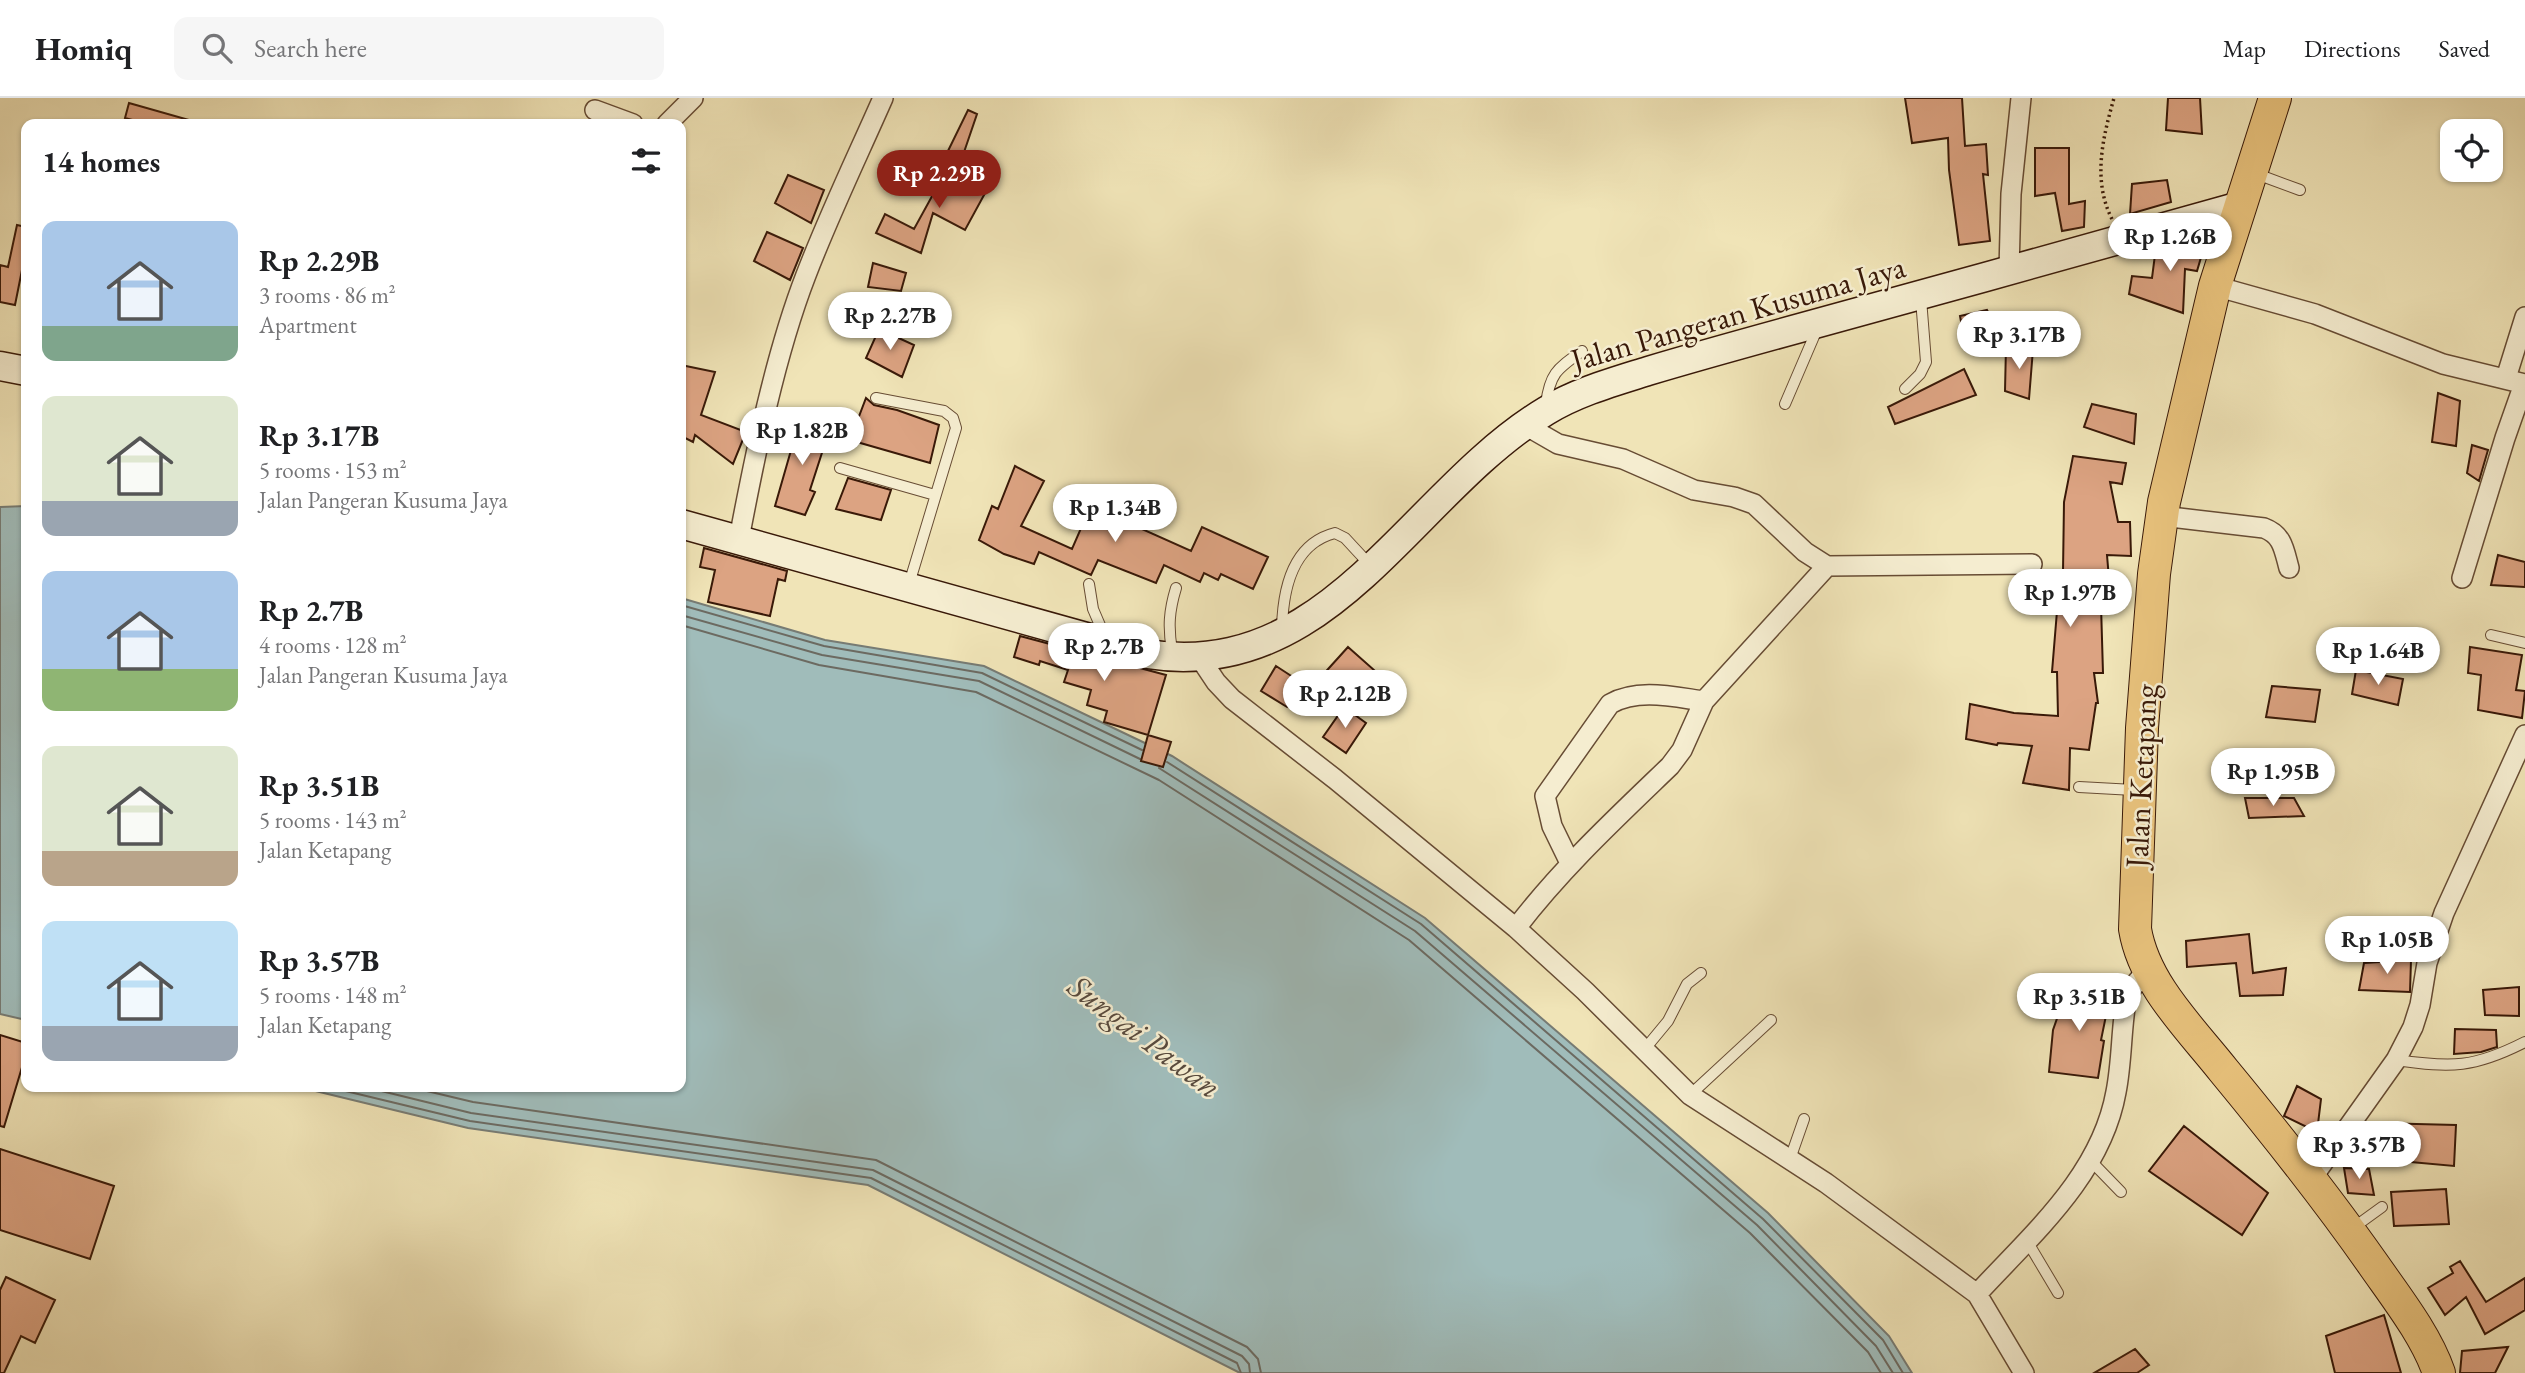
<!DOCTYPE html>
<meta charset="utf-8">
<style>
:root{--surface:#fff;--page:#f6f6f6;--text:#202124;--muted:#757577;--line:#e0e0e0;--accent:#8f2418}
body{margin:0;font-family:"EB Garamond",serif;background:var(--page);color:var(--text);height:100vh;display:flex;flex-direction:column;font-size:26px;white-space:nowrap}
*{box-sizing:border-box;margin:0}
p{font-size:23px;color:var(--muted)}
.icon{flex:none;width:38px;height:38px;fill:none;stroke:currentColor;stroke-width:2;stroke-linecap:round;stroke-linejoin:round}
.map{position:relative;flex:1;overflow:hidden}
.drawer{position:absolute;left:21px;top:21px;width:665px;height:973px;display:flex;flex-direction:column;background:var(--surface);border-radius:14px;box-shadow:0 2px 5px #0004}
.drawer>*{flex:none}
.tools{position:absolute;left:2440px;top:21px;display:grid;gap:14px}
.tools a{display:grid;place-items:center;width:63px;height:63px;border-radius:14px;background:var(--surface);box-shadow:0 2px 5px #0004;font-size:35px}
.price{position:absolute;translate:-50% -60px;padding:0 16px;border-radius:24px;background:#fff;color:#222;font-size:23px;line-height:46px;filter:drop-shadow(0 2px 4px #0008)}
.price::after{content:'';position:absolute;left:50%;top:42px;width:21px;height:16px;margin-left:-10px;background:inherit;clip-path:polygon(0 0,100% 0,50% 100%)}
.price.current{background:var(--accent);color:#fff}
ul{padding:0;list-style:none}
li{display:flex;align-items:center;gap:21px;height:175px;padding:0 21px}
li span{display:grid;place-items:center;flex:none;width:196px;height:140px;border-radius:14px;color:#555}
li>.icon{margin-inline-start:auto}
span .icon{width:84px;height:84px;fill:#fffc;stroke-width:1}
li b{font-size:30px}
h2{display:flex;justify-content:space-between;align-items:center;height:84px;padding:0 21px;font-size:30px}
header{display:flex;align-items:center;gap:42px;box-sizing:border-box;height:98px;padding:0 35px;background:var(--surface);border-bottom:2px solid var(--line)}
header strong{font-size:33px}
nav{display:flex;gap:38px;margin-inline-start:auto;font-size:24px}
.search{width:490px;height:63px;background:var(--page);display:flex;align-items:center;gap:18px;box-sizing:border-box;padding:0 24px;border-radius:14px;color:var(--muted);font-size:26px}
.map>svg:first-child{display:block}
.water{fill:#a0bcba;stroke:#777b73;stroke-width:2}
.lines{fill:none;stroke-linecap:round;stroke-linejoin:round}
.shore{stroke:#6c6a61;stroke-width:2}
.building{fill:#dca382;stroke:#391908;stroke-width:2}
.lane-casing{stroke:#674c34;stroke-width:12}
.street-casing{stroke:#674c34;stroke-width:22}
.secondary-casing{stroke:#391908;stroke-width:31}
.primary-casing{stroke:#391908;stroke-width:34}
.path{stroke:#391908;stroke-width:3.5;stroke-dasharray:2 3.5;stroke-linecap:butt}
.lane{stroke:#f5edd0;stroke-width:10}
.street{stroke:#f5edd0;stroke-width:19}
.secondary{stroke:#f5edd0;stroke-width:28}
.primary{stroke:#e8c27c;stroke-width:32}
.labels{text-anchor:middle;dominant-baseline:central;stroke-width:5;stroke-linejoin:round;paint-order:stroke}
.street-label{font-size:32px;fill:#391908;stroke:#f5edd0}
.water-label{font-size:33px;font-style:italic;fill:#584a3d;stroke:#f5edd0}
</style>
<header>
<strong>Homiq</strong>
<div class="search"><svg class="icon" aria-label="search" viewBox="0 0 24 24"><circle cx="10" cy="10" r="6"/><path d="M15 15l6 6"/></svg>Search here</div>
<nav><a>Map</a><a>Directions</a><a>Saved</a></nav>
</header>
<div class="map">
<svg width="2525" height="1275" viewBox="0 0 2525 1275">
<rect width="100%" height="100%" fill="#f0e4b7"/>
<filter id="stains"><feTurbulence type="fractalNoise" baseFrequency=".00286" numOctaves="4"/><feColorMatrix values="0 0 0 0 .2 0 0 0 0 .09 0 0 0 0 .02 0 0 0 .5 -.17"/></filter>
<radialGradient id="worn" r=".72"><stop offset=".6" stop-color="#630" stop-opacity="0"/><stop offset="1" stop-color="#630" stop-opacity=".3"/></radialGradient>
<path class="water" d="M26 408V922L0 916V409Z
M681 500 825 542 984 568 1172 658 1425 820 1768 1115 1889 1238 1912 1275H1240L868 1087 468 1030 299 989H681Z"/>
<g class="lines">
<path class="shore" d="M681 507 824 548 982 575 1142 652
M681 517 822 557 979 583 1140 661
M681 527 819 567 976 594 1159 682 1409 842 1750 1135 1868 1254 1881 1275
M1167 664 1421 826 1763 1121 1883 1242 1903 1275
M1159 670 1415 833 1757 1127 1876 1248 1893 1275
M329 989 470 1023 871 1080 1237 1265 1241 1275
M365 989 471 1015 873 1072 1242 1258 1249 1266 1250 1275
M410 989 473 1004 876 1062 1247 1249 1258 1261 1261 1275"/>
</g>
<path class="building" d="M1905 0H1962L1965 48 1986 46 1988 77 1983 76 1990 143 1959 147 1949 72 1948 40 1912 45Z
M2168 0H2200L2202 36 2166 32Z
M129 5 189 22V26H147L125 20Z
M968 12 977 16 961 63 946 57Z
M2035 50H2069V106L2085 103 2084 129 2062 133 2055 95 2035 98Z
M947 71 990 86 965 132 933 115 921 155 876 135 885 116 914 131Z
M788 77 824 92 811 125 775 105Z
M2167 82 2171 104 2130 116 2132 86Z
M17 127 26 129V168L23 167 15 207 0 204V167L8 169Z
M767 134 803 150 790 182 754 163Z
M2194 138 2207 139 2197 173 2185 171 2183 215 2129 196 2132 178 2152 180 2156 149Z
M873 165 906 175 901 193 868 189Z
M1987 212 1998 233 1965 245 1960 218Z
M879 231 914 247 902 279 866 260Z
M2006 248 2033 251 2029 301 2005 293Z
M681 267 715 274 701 317 746 334 733 366 695 337 693 344 681 338Z
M1964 271 1976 297 1895 326 1888 309Z
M2438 295 2460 303 2456 348 2432 344Z
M866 300 874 307 897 312 939 327 930 365 850 342Z
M2092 306 2136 316 2134 346 2084 329Z
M800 321 830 330 810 392 815 394 805 417 775 408Z
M2472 347 2488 352 2479 383 2467 375Z
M2073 358 2126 365 2122 386 2110 384 2118 424H2130L2131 458 2107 457 2111 505 2101 507 2103 575H2094L2098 605H2096L2089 652 2070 650 2069 692 2023 685 2032 648 1998 645 1997 647 1966 641 1970 606 2014 615 2058 618 2057 574H2052L2057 513 2051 514 2046 474H2063L2064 404Z
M1015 368 1044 383 1021 428 1072 451 1085 421 1116 435 1122 422 1191 453 1202 429 1268 459 1253 491 1221 476 1218 482 1204 475 1200 484 1164 467 1156 485 1098 462 1091 477 1039 454 1034 466 1004 456 979 442 992 408 998 411Z
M848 380 891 392 881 422 836 411Z
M704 450 787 473 785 483 778 481 770 518 708 504 715 472 700 469Z
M2498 457 2525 464V489L2491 487Z
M1020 538 1166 577 1148 637 1104 624 1107 613 1087 607 1091 592 1064 584 1068 572 1040 563 1039 567 1014 559Z
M1348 549 1374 572 1347 604 1320 580Z
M2470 549 2522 557 2516 592 2525 593 2522 620 2478 612 2481 577 2468 575Z
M1276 568 1302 585 1287 609 1261 593Z
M2356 572 2403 581 2398 607 2352 596Z
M2272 588 2320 592 2315 624 2266 619Z
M1344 609 1366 625 1346 655 1323 639Z
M1148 637 1171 644 1163 669 1141 663Z
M2245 700H2294L2304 718 2249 720Z
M2249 836 2253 875 2286 870 2283 897 2240 898 2236 865 2187 869 2186 843Z
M2411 862 2410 894 2359 892 2364 865Z
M2069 886 2110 898 2101 942 2104 943 2098 980 2049 974 2053 932Z
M2519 889V918L2485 917 2483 892Z
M2455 931 2496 932 2497 949 2481 954 2454 956Z
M0 937 26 945V956L4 1029 0 1028Z
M2297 988 2321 1001 2317 1034 2284 1018Z
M2376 1025 2456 1027 2454 1068 2378 1061Z
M2184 1028 2268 1095 2242 1137 2149 1073Z
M0 1051 114 1088 90 1161 0 1132Z
M2344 1070 2369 1071 2374 1097 2348 1095Z
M2446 1091 2449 1126 2394 1128 2391 1094Z
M2460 1163 2486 1204 2525 1180V1212L2485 1236 2466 1199 2445 1217 2428 1190 2453 1175 2450 1169Z
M6 1179 55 1202 35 1245 21 1238 4 1275H0V1192Z
M2384 1217 2401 1275H2335L2326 1238Z
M2508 1249 2495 1275H2460L2462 1253Z
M2135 1251 2149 1267 2137 1275H2094Z"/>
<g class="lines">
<defs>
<path id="lane" d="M2254 75 2300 92
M1905 291 1920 276 1926 264 1921 201
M876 300 944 313 953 320 956 330 909 486
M1546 306C1550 275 1557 271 1582 253
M1785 306 1818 229
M840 370 935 397
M1089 486 1093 511 1105 539
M1282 530C1283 491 1292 446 1335 435L1345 440 1370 467
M2491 537 2525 545
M1172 553C1168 529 1169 513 1176 490
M2079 689 2134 692
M1644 952 1668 923 1687 886 1701 875
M2396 962C2452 970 2474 970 2525 944
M1690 997 1771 922
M1790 1061 1804 1021
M2089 1061 2121 1094
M2353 1130 2382 1109
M2027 1143 2058 1195"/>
<path id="street" d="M595 12 633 26
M667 26 693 0
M2009 173 2011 96 2021 0
M2215 188 2315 216 2443 266 2525 286
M2506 280 2525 219
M1525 327 1558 346 1623 361 1694 392 1734 399 1754 406 1805 454 1827 468 2032 466
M2162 418 2264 430C2283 437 2284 452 2289 470
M739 441C755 357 775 257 806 177 829 117 857 59 883 0
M2462 480 2505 340 2524 286
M1200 560 1216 584 1232 601 1335 681 1516 830 1585 893 1690 997 1826 1085 1977 1196
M1570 765 1552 728 1545 698 1610 606C1638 590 1674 599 1704 603
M1516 830C1562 770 1616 720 1670 668L1682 652 1704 603 1827 468
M2312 1080 2396 962 2413 929 2420 907 2427 865 2444 815 2525 637
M2024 1275 1977 1196C2031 1137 2101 1078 2116 994 2122 964 2121 933 2126 903L2132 890 2147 872"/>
<path id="secondary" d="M0 268 26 273
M681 426 1147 556C1331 585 1410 395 1546 313 1577 294 1613 284 1648 273 1698 258 1749 244 1800 230 1947 190 2093 149 2240 108"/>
<path id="primary" d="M2275 0 2215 188 2164 404 2154 476 2142 630 2135 831C2144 886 2190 930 2224 973 2276 1036 2326 1099 2373 1166 2396 1199 2426 1237 2439 1275"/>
</defs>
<use href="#lane" class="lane-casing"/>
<use href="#street" class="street-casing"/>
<use href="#secondary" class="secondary-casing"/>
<use href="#primary" class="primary-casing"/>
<path class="path" d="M2112 121C2092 82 2103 39 2114 0"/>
<use href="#lane" class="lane"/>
<use href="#street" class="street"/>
<use href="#secondary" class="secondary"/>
<use href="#primary" class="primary"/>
</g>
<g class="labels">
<g class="street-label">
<text transform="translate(1738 215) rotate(-16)">Jalan Pangeran Kusuma Jaya</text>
<text transform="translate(2141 678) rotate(-87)">Jalan Ketapang</text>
</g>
<g class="water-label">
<text transform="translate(1145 938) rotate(37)">Sungai Pawan</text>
</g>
</g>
<rect width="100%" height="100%" filter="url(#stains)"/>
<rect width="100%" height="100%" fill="url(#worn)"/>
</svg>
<div class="tools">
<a><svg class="icon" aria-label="locate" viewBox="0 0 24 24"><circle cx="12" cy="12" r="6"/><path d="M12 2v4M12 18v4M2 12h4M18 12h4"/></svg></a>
</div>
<b class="price current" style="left:939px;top:112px">Rp 2.29B</b>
<b class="price" style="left:2170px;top:175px">Rp 1.26B</b>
<b class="price" style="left:890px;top:254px">Rp 2.27B</b>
<b class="price" style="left:2019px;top:273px">Rp 3.17B</b>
<b class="price" style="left:802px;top:369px">Rp 1.82B</b>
<b class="price" style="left:1115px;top:446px">Rp 1.34B</b>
<b class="price" style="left:2070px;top:531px">Rp 1.97B</b>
<b class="price" style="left:1104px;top:585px">Rp 2.7B</b>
<b class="price" style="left:2378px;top:589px">Rp 1.64B</b>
<b class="price" style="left:1345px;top:632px">Rp 2.12B</b>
<b class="price" style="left:2273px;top:710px">Rp 1.95B</b>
<b class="price" style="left:2387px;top:878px">Rp 1.05B</b>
<b class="price" style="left:2079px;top:935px">Rp 3.51B</b>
<b class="price" style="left:2359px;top:1083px">Rp 3.57B</b>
<section class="drawer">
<h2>14 homes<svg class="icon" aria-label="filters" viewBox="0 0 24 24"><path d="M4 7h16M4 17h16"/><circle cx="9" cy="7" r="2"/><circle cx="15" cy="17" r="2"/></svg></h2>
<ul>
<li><span style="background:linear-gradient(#a9c7e8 75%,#7fa58c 0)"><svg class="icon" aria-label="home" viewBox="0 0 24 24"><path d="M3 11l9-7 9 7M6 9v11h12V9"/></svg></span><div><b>Rp 2.29B</b><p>3 rooms · 86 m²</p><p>Apartment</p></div></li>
<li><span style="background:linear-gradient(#dfe7d0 75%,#9aa5b1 0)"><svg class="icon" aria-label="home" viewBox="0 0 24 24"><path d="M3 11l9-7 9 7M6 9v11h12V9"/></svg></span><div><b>Rp 3.17B</b><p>5 rooms · 153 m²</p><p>Jalan Pangeran Kusuma Jaya</p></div></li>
<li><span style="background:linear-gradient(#a9c7e8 70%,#8fb573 0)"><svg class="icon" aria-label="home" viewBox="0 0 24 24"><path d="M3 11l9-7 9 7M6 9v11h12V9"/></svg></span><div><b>Rp 2.7B</b><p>4 rooms · 128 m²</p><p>Jalan Pangeran Kusuma Jaya</p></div></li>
<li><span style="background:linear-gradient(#dfe7d0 75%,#b9a48a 0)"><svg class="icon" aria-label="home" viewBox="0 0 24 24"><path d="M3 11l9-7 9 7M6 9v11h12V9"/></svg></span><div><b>Rp 3.51B</b><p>5 rooms · 143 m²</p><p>Jalan Ketapang</p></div></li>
<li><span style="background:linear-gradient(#bfe0f5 75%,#9aa5b1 0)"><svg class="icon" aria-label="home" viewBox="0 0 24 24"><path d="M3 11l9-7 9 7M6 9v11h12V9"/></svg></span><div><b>Rp 3.57B</b><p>5 rooms · 148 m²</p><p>Jalan Ketapang</p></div></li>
</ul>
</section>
</div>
